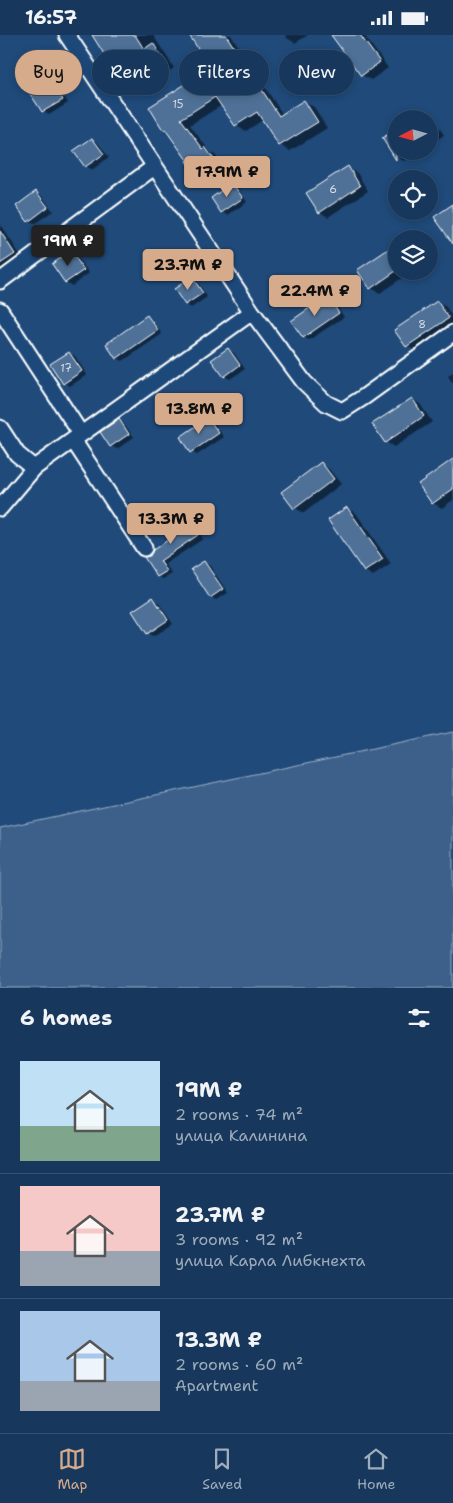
<!DOCTYPE html>
<meta charset="utf-8">
<style>
:root{--surface:#17385c;--page:#244365;--text:#f1f3f6;--muted:#9eacbb;--line:#365272;--accent:#d6ab8b}
body{margin:0;font-family:"Shantell Sans",sans-serif;background:var(--page);color:var(--text);height:100vh;display:flex;flex-direction:column;font-size:19px;white-space:nowrap}
*{box-sizing:border-box;margin:0}
p{font-size:16px;color:var(--muted)}
.icon{flex:none;width:28px;height:28px;fill:none;stroke:currentColor;stroke-width:2;stroke-linecap:round;stroke-linejoin:round}
.map{position:relative;height:953px;overflow:hidden}
.drawer{display:flex;flex-direction:column;background:var(--surface);flex:1}
.drawer>*{flex:none}
.guide{position:absolute;left:15px;top:15px;width:424px;height:45px;display:flex;gap:10px}
.needle{width:32px;rotate:264deg}
.fabs{position:absolute;left:388px;top:75px;display:grid;gap:10px}
.fabs a{display:grid;place-items:center;width:50px;height:50px;border-radius:50%;background:var(--surface);box-shadow:0 2px 8px #0003,0 0 0 1px var(--line);font-size:25px}
.price{position:absolute;translate:-50% -42px;padding:0 11px;border-radius:5px;background:var(--accent);color:#111;font-size:16px;line-height:32px;filter:drop-shadow(0 1px 2px #0008)}
.price::after{content:'';position:absolute;left:50%;top:30px;width:15px;height:11px;margin-left:-8px;background:inherit;clip-path:polygon(0 0,100% 0,50% 100%)}
.price.on{background:#222;color:#fff}
ul{padding:0;list-style:none}
li{display:flex;align-items:center;gap:15px;height:125px;padding:0 20px}
li+li{border-top:1px solid var(--line)}
li span{display:grid;place-items:center;flex:none;width:140px;height:100px;border-radius:0px;color:#555}
li>.icon{margin-inline-start:auto}
span .icon{width:60px;height:60px;fill:#fffc;stroke-width:1}
li b{font-size:21px}
h2{display:flex;justify-content:space-between;align-items:center;height:60px;padding:0 20px;font-size:21px}
.pill{padding:0 18px;border-radius:22px;background:var(--surface);box-shadow:0 2px 8px #0003,0 0 0 1px var(--line);font-size:18px;line-height:45px}
.pill.on{background:var(--accent);color:#111}
.status{display:flex;justify-content:space-between;align-items:center;height:35px;padding:0 25px;background:var(--surface);direction:ltr}
.status svg{height:14px;fill:currentColor}
.dock{display:flex;justify-content:space-around;align-items:center;height:70px;border-top:1px solid var(--line);background:var(--surface);font-size:14px;color:var(--muted)}
.dock a{display:grid;justify-items:center;gap:2px}
.dock .on{color:var(--accent)}
.map>svg:first-child{display:block}
.green{fill:#3c618b;stroke:#9eb0c5}
.shadow{fill:#0007}
.building{fill:#507197;stroke:#fff}
.lines{fill:none;stroke-linecap:round;stroke-linejoin:round}
.minor-casing{stroke:#fff;stroke-width:19}
.minor{stroke:#1f4a7a;stroke-width:15}
.labels{text-anchor:middle;dominant-baseline:central;stroke-width:4;stroke-linejoin:round;paint-order:stroke}
.number-label{font-size:11px;fill:#d3dce5}
</style>
<div class="status"><b>16:57</b><svg viewBox="0 0 49 12"><path d="M0 12V9h3v3zM5 12V6h3v6zM10 12V3h3v9zM15 12V0h3v12zM26 1h20v11H26zM47 4h2v5h-2z"/></svg></div>
<div class="map">
<svg width="453" height="953" viewBox="0 0 453 953">
<rect width="100%" height="100%" fill="#1f4a7a"/>
<filter id="ink" filterUnits="userSpaceOnUse"><feTurbulence type="fractalNoise" baseFrequency=".02" numOctaves="2"/><feDisplacementMap in="SourceGraphic" scale="10" xChannelSelector="R" yChannelSelector="G"/><feConvolveMatrix kernelMatrix="1 2 1 2 8 2 1 2 1" color-interpolation-filters="sRGB"/></filter>
<g filter="url(#ink)">
<path class="green" d="M453 697V953H0V793Z"/>
<path class="shadow" d="M97 0H153L174 33 136 58 127 53Z
M191 0H231L283 80 304 67 314 72 327 93 290 116 280 110 264 84 246 96 236 91 222 70 190 90 210 117 215 120 225 133 207 145 197 140 169 97 164 94 212 33Z
M285 0H308L295 8 287 3Z
M341 0H364L388 33 371 45 362 40 335 4Z
M50 45 56 48 68 68 49 80 43 76 31 57Z
M424 77 432 82 444 100 429 110V84H414Z
M396 95V116H419L404 126 395 121 384 104Z
M92 104 98 108 109 122 92 135 86 131Z
M348 133 357 138 368 156 328 182 320 177Z
M232 150 238 153 247 167 228 180 222 177Z
M36 157 42 161 53 176 34 189 29 186Z
M0 189 23 224 4 237 0 235Z
M396 210V236H412L380 258 371 253 359 236Z
M71 217 76 220 89 238 72 251 66 247 53 230Z
M192 244 198 247 207 262 191 273 185 269Z
M327 262 333 265 344 282 309 305 304 302Z
M437 267 446 272 453 283V291L416 316 407 311 396 295Z
M147 281 152 285 162 299 123 326 117 323 107 309Z
M228 314 234 318 245 334 230 344 224 341Z
M69 318 75 321 87 340 70 351 64 348Z
M453 337V348L448 341Z
M412 364 420 369 432 387 394 412 386 407Z
M208 384 214 388 224 402 197 420 191 417Z
M119 385 124 389 134 402 117 414 111 411 102 398Z
M453 428V465L442 473 433 468Z
M321 429 329 434 341 449 304 478 295 473Z
M347 473 356 478 391 529 373 541 365 536Z
M186 483 192 487 203 504 165 529 172 539 163 544 158 541 150 522 173 503Z
M204 527 210 531 228 558 216 565 211 562Z
M153 563 158 567 173 589 154 601 148 598Z"/>
<path class="building" d="M92 0H135L144 14 153 8 166 28 126 54Z
M189 0H226L279 81 304 65 318 87 279 111 257 77 235 91 215 62 181 84 203 114 205 112 216 127 196 141 186 126 187 125 165 94 163 95 149 72 211 33Z
M331 0H360L380 27 361 41Z
M50 44 63 65 42 77 29 57Z
M396 94V125L382 103Z
M92 103 104 119 85 132 73 116Z
M348 131 360 151 319 178 306 158Z
M232 148 243 163 221 178 211 163Z
M36 156 48 172 28 187 16 171Z
M453 169V209L434 182Z
M0 196 15 219 0 229Z
M396 209V236L370 254 357 235Z
M71 216 84 235 65 248 52 229Z
M192 242 203 258 185 270 174 254Z
M327 261 339 278 303 303 291 286Z
M437 266 449 283 406 312 394 295Z
M147 280 158 295 116 324 106 309Z
M228 313 240 330 224 342 211 325Z
M69 317 82 336 63 349 50 329Z
M412 363 424 381 385 408 372 389Z
M208 383 219 398 190 418 180 402Z
M119 384 129 399 110 412 100 397Z
M453 424V454L432 469 418 449Z
M321 427 334 444 294 474 281 457Z
M347 472 383 524 364 537 328 485Z
M186 482 198 500 160 526 167 536 157 542 144 522 150 521 153 515 171 503 166 495Z
M204 526 223 554 210 563 191 534Z
M153 562 168 585 147 599 132 576Z"/>
<g class="lines">
<defs>
<path id="minor" d="M67 0 252 277 304 347 326 368 342 376 364 362 453 298
M0 246 154 132
M0 275 81 399
M0 393 17 419 34 433
M73 405 144 513
M0 473 34 433 252 277"/>
</defs>
<use href="#minor" class="minor-casing"/>
<use href="#minor" class="minor"/>
</g>
</g>
<g class="labels">
<g class="number-label">
<text x="178" y="69">15</text>
<text x="333" y="154">6</text>
<text x="422" y="289">8</text>
<text x="66" y="333">17</text>
</g>
</g>
</svg>
<div class="fabs">
<a><svg class="needle" viewBox="-14 -14 28 28"><path d="M0-13l5 13h-10z" fill="#e53935"/><path d="M0 13l5-13h-10z" fill="#9eacbb"/></svg></a>
<a><svg class="icon" aria-label="locate" viewBox="0 0 24 24"><circle cx="12" cy="12" r="6"/><path d="M12 2v4M12 18v4M2 12h4M18 12h4"/></svg></a>
<a><svg class="icon" aria-label="layers" viewBox="0 0 24 24"><path d="M12 4l9 5-9 5-9-5zM3 14l9 5 9-5"/></svg></a>
</div>
<b class="price" style="left:227px;top:163px">17.9M ₽</b>
<b class="price on" style="left:68px;top:232px">19M ₽</b>
<b class="price" style="left:188px;top:256px">23.7M ₽</b>
<b class="price" style="left:315px;top:282px">22.4M ₽</b>
<b class="price" style="left:199px;top:400px">13.8M ₽</b>
<b class="price" style="left:171px;top:510px">13.3M ₽</b>
<div class="guide">
<a class="pill on">Buy</a>
<a class="pill">Rent</a>
<a class="pill">Filters</a>
<a class="pill">New</a>
</div>
</div>
<section class="drawer">
<h2>6 homes<svg class="icon" aria-label="filters" viewBox="0 0 24 24"><path d="M4 7h16M4 17h16"/><circle cx="9" cy="7" r="2"/><circle cx="15" cy="17" r="2"/></svg></h2>
<ul>
<li><span style="background:linear-gradient(#bfe0f5 65%,#7fa58c 0)"><svg class="icon" aria-label="home" viewBox="0 0 24 24"><path d="M3 11l9-7 9 7M6 9v11h12V9"/></svg></span><div><b>19M ₽</b><p>2 rooms · 74 m²</p><p>улица Калинина</p></div></li>
<li><span style="background:linear-gradient(#f6c9c9 65%,#9aa5b1 0)"><svg class="icon" aria-label="home" viewBox="0 0 24 24"><path d="M3 11l9-7 9 7M6 9v11h12V9"/></svg></span><div><b>23.7M ₽</b><p>3 rooms · 92 m²</p><p>улица Карла Либкнехта</p></div></li>
<li><span style="background:linear-gradient(#a9c7e8 70%,#9aa5b1 0)"><svg class="icon" aria-label="home" viewBox="0 0 24 24"><path d="M3 11l9-7 9 7M6 9v11h12V9"/></svg></span><div><b>13.3M ₽</b><p>2 rooms · 60 m²</p><p>Apartment</p></div></li>
</ul>
</section>
<nav class="dock">
<a class="on"><svg class="icon" aria-label="map" viewBox="0 0 24 24"><path d="M3 6l6-2 6 2 6-2v14l-6 2-6-2-6 2zM9 4v14M15 6v14"/></svg>Map</a>
<a><svg class="icon" aria-label="saved" viewBox="0 0 24 24"><path d="M7 4h10v16l-5-4-5 4z"/></svg>Saved</a>
<a><svg class="icon" aria-label="home" viewBox="0 0 24 24"><path d="M3 11l9-7 9 7M6 9v11h12V9"/></svg>Home</a>
</nav>
